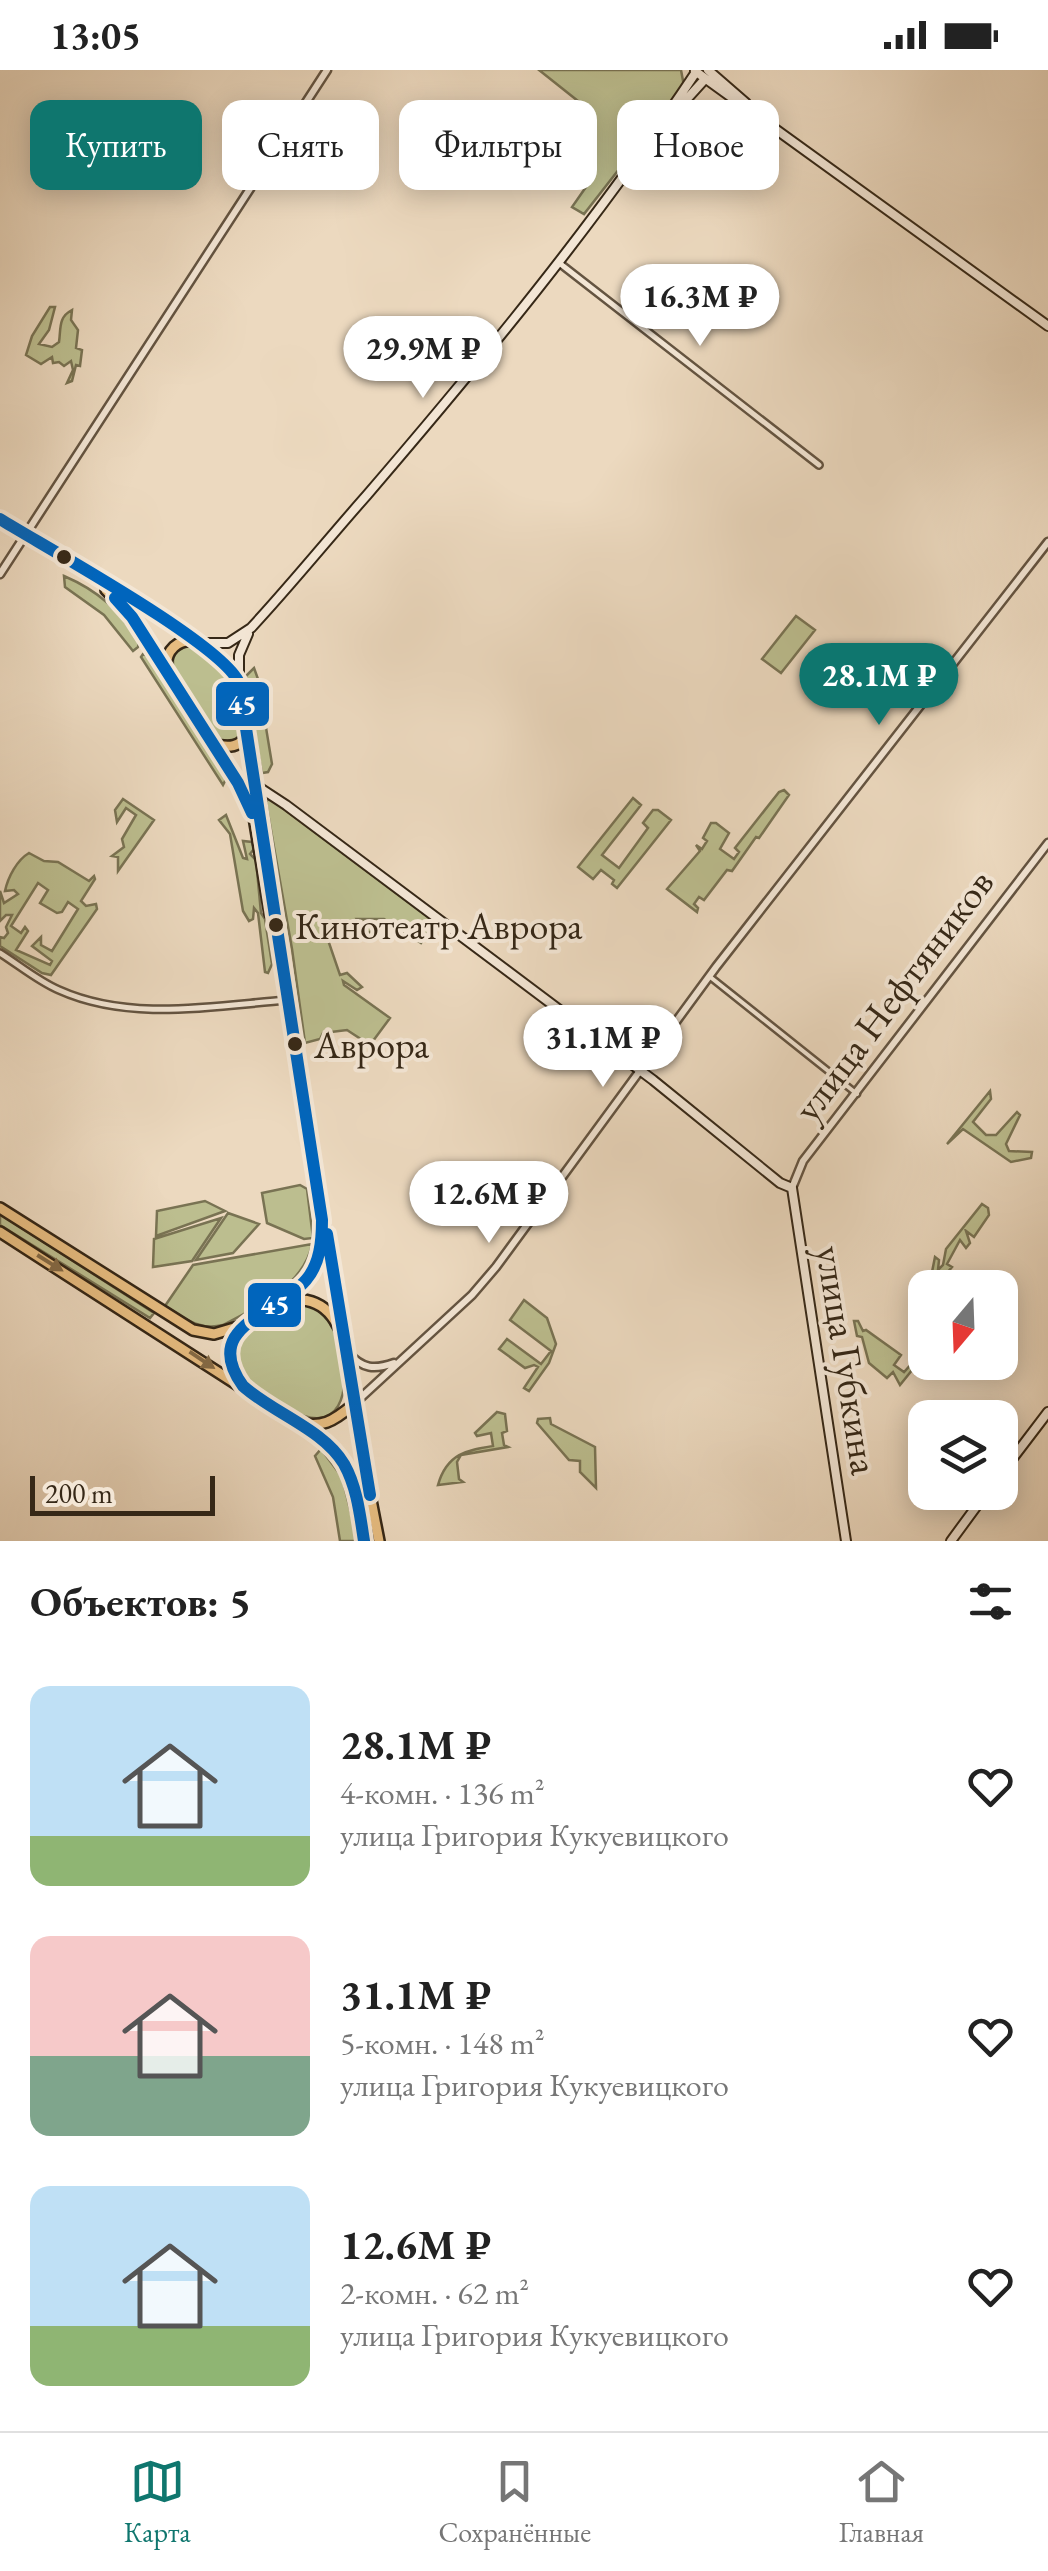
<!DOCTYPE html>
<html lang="ru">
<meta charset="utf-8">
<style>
:root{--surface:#fff;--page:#f6f6f6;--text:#222;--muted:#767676;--line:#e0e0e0;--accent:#0f766e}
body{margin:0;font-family:"EB Garamond",serif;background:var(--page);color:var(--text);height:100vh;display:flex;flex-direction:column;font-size:38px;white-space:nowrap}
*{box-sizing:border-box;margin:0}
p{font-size:32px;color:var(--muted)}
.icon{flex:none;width:55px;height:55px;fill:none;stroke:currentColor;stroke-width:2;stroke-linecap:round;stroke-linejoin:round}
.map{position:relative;height:1471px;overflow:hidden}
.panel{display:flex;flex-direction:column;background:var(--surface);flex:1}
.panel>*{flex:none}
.hud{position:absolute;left:30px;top:30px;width:990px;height:90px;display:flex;gap:20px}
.needle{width:65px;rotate:199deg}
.fabs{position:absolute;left:908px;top:1200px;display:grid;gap:20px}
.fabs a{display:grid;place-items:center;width:110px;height:110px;border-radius:20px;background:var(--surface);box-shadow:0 5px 25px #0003;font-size:50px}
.scale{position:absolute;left:30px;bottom:25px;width:185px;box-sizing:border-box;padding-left:10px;border:5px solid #362817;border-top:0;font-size:28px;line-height:35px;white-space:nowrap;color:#362817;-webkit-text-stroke:8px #f3e6d5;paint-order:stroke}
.price{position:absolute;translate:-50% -85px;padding:0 22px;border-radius:35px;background:#fff;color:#222;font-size:32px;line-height:65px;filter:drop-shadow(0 2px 5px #0008)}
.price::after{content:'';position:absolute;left:50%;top:60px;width:30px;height:22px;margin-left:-15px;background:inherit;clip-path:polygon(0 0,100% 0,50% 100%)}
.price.on{background:var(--accent);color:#fff}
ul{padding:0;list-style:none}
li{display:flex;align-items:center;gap:30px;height:250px;padding:0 30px}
li span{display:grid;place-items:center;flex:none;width:280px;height:200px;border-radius:20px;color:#555}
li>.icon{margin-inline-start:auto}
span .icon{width:120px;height:120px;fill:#fffc;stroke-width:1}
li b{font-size:42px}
h2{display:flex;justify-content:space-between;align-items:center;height:120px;padding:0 30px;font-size:42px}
.chip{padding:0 35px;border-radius:20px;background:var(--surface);box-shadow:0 5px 25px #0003;font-size:35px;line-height:90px}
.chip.on{background:var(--accent);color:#fff}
.status{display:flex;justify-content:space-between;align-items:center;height:70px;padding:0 50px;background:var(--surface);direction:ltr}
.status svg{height:28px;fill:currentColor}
.menu{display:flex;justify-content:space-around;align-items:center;height:140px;border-top:2px solid var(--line);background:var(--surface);font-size:28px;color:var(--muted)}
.menu a{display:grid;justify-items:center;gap:5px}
.menu .on{color:var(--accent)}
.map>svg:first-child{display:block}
.green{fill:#bcbe8f;stroke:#797353;stroke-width:2.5;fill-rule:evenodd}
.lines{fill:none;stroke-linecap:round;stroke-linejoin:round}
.pedestrian-casing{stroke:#645441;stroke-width:9}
.minor-casing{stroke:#645441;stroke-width:10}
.tertiary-casing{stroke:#645441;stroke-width:11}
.secondary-casing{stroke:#362817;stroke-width:12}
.primary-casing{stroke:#362817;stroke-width:14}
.pedestrian{stroke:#f3e6d5;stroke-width:4}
.minor{stroke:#f3e6d5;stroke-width:5}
.tertiary{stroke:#f3e6d5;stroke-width:6}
.secondary{stroke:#f3e6d5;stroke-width:8}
.primary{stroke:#e6bc80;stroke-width:9}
.bus-1-casing{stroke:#f3e6d5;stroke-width:20}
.bus-1{stroke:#0065bd;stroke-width:12}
.oneway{fill:#856b46}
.bus-dot{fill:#362817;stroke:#f3e6d5;stroke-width:4}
.labels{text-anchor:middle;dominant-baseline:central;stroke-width:8;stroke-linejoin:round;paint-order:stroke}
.bus-label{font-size:38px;fill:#362817;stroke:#f3e6d5;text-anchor:start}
.street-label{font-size:40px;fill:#362817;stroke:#f3e6d5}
.line-badge{stroke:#f3e6d5;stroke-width:4}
.badge-label{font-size:28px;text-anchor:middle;font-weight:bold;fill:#fff}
</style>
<div class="status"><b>13:05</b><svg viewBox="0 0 49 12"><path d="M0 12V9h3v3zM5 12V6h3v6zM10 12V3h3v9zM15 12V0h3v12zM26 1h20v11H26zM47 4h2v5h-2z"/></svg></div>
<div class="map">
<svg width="1048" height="1471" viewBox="0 0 1048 1471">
<rect width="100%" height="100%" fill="#ecd9bf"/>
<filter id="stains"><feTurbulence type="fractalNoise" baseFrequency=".002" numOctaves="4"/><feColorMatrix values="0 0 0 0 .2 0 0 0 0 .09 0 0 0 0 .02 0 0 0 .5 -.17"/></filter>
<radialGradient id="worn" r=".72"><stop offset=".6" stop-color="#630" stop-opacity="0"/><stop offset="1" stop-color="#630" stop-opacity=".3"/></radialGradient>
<path class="green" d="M539 0H681L684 16 584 144 572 137 586 117 567 103 588 74 583 35Z
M50 237H55L49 260 39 274 52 277 59 272C61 259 58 247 72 240L71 250 78 260 76 278 82 280 80 296 76 295 72 311 67 313 73 300 71 291 64 296 59 292 53 293 52 287 41 294 26 285 32 266Z
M64 506C99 521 119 540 139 572L138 577 133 581 104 545 65 517Z
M796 546 815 560 781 603 762 589Z
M188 575 230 602 242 662 236 670 218 671 173 601V584Z
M143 584 148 586 226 709 223 715 141 587Z
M254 598 258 609 272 694 268 702 262 703 252 652 256 637 250 636 245 607Z
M784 720 789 725 759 768 756 767 732 801 727 800 704 830 699 827 694 834 698 838 697 842 667 819 700 781 696 775 702 779 707 771 703 768 711 753H716L729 763 720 779 734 789 739 782 735 778 779 722Z
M269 728 435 852 421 873 384 849H357L360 853 365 851 366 857 377 852V855L365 867 349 861 348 856 328 870 340 905 347 903 362 917 357 920 343 911 344 915 390 948 370 975 347 960 323 963 320 969 305 973 292 879 266 732Z
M633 728 641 735 602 785 619 798 648 758 643 753 653 740H658L671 750 617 818 612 814 614 810 601 800 593 809 578 797Z
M123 729 154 750 118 801V787L112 786 124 777 122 769 136 745 126 738 117 752 115 740Z
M226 745 243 788 247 789 243 771 252 772 254 779 250 784 256 790 261 843 265 849 272 894 268 903 265 902 258 843 254 838 253 849 249 851 243 841 230 764 219 750Z
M29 783 44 791 58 792 89 811 94 806 95 809 81 831 86 836 96 834 97 839 51 905 42 903 0 876V867L4 868 8 863 6 857 12 845H6L0 851V821L4 833 18 824 14 820 5 821C8 807 17 790 29 783ZM38 813 48 820 40 833 57 843 62 842 68 832 78 839 52 881 41 875V867L32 876 52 891 50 895 16 880 28 861 25 857 21 863 11 856Z
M990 1021 991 1029 973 1052 986 1065H996L1017 1042 1020 1045 1006 1074 1009 1081 1032 1082 1031 1088 1011 1092 963 1059 947 1074Z
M300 1115 307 1119 313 1168 304 1169 267 1153 262 1123Z
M205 1131 225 1141 156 1166 157 1141Z
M982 1134 988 1138 989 1145 974 1167 966 1161 970 1173 966 1178 960 1170 947 1194 952 1197 935 1217 932 1202 935 1187 939 1190 938 1200 943 1195 946 1179Z
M228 1143 259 1154 233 1183 196 1190Z
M0 1144 154 1243 150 1248 0 1155Z
M221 1148 192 1191 153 1197 154 1169Z
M312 1174C305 1214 257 1238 223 1255 199 1261 184 1248 165 1236L193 1195Z
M524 1230 547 1248 556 1274 549 1293 529 1321 524 1318 538 1297 534 1295 525 1298 499 1279 507 1269 541 1294 551 1281 510 1250Z
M300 1233C313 1236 324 1241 332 1253 340 1264 340 1284 343 1298 347 1324 339 1357 304 1346 286 1341 266 1325 251 1314 203 1279 266 1239 300 1233Z
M854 1251H858L863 1261 866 1260 901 1285 894 1295 904 1302 916 1289H921L900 1315 893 1302 887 1308 869 1293 862 1267 857 1266Z
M497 1342 505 1344 507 1361 502 1363 504 1375 508 1377 461 1385 457 1392 459 1409 463 1412 438 1415C447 1383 468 1380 493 1376L491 1363 477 1366 475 1363Z
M550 1348 551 1354 595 1377 596 1418 580 1402V1391L569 1390 537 1353 538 1349Z
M321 1379 342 1407 358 1471H340L333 1427 315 1386Z"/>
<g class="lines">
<defs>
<path id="pedestrian" d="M709 906 857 1024"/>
<path id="minor" d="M558 192 819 395
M0 883C19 895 38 911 59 920 130 952 213 936 287 930"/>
<path id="tertiary" d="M0 504 327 0
M792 1118 803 1091 1048 773
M348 1283C363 1299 374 1300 394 1293
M355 1333 472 1225 496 1197 716 897 1048 472"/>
<path id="secondary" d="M708 0 746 33
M695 1 1048 256
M666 52 705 9
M203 573H228L251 558C291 515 328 469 367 425 483 290 597 151 696 2
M239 608V585L248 564
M257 716 286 735 653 1010 780 1113 792 1118 846 1471
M1000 1405 1048 1342
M951 1471 987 1422"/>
<path id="primary" d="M0 449 201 573 234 601 239 613 322 1150C322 1194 310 1210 275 1235
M106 520 132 547 247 730 254 747 270 844
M166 597C166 580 178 569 194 571
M213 674C228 678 241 678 248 663
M0 1138 193 1260 214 1264 241 1256
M325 1157 345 1264
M0 1162 294 1351C321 1360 334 1351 354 1334
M239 1312C204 1258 302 1196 335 1251 353 1278 351 1317 356 1349 363 1390 371 1430 379 1471
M305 1358C351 1391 354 1418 364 1471"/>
</defs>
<use href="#pedestrian" class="pedestrian-casing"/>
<use href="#minor" class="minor-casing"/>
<use href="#tertiary" class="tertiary-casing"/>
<use href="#secondary" class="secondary-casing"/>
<use href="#primary" class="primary-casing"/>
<use href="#pedestrian" class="pedestrian"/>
<use href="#minor" class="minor"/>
<use href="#tertiary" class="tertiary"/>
<use href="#secondary" class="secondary"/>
<use href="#primary" class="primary"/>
<defs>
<path id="bus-1" d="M0 449C45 477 223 574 239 613L322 1150C322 1171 320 1194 306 1210 276 1245 200 1256 243 1316 273 1343 323 1359 344 1394 357 1417 360 1445 364 1471
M115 528 132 547 238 713 252 743
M327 1164 370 1425"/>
</defs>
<use href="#bus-1" class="bus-1-casing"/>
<use href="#bus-1" class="bus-1"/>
</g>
<defs><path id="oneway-solid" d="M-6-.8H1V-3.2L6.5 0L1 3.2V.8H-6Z" transform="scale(2.5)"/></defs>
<g class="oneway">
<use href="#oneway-solid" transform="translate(50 1193) rotate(32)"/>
<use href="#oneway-solid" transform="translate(202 1290) rotate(34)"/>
</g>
<g class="bus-dot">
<circle cx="64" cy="487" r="9"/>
<circle cx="276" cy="855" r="9"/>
<circle cx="295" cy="974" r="9"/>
</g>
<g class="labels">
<g class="bus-label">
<text x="295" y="855">Кинотеатр Аврора</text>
<text x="314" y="974">Аврора</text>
</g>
<g class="street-label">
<text transform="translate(893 925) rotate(-53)">улица Нефтяников</text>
<text transform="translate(848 1290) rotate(81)">улица Губкина</text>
</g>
</g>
<g class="line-badge">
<rect x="214" y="610" width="57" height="48" rx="10" fill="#0065bd"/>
<rect x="246" y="1211" width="57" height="48" rx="10" fill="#0065bd"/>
</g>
<g class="badge-label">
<text x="242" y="644">45</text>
<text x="275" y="1244">45</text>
</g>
<rect width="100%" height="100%" filter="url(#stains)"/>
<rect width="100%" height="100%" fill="url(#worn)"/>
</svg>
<div class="fabs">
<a><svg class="needle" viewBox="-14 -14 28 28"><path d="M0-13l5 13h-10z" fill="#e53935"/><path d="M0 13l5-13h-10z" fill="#767676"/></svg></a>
<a><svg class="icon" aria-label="layers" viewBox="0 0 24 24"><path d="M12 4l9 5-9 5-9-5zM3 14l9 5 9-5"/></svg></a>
</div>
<div class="scale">200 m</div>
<b class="price" style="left:700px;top:279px">16.3M ₽</b>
<b class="price" style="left:423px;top:331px">29.9M ₽</b>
<b class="price on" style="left:879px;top:658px">28.1M ₽</b>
<b class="price" style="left:603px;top:1020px">31.1M ₽</b>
<b class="price" style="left:489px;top:1176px">12.6M ₽</b>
<div class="hud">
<a class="chip on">Купить</a>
<a class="chip">Снять</a>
<a class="chip">Фильтры</a>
<a class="chip">Новое</a>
</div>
</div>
<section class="panel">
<h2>Объектов: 5<svg class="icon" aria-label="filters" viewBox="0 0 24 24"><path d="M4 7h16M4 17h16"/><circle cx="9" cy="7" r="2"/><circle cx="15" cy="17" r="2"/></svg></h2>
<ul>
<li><span style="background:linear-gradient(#bfe0f5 75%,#8fb573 0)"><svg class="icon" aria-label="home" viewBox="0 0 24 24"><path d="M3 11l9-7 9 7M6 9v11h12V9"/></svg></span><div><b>28.1M ₽</b><p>4-комн. · 136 m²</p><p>улица Григория Кукуевицкого</p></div><svg class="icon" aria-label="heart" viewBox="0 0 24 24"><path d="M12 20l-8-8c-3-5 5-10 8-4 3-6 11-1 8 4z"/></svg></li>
<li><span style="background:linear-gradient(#f6c9c9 60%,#7fa58c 0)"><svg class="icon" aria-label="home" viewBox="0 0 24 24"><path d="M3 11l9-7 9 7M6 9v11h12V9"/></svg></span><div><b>31.1M ₽</b><p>5-комн. · 148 m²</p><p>улица Григория Кукуевицкого</p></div><svg class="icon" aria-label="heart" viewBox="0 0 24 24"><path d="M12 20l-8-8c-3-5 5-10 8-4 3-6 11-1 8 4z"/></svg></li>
<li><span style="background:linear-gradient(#bfe0f5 70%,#8fb573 0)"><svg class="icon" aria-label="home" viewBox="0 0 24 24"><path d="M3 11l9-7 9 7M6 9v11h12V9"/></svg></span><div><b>12.6M ₽</b><p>2-комн. · 62 m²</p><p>улица Григория Кукуевицкого</p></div><svg class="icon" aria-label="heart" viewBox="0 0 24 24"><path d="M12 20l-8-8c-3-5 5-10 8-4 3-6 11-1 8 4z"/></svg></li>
</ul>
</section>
<nav class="menu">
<a class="on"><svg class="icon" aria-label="map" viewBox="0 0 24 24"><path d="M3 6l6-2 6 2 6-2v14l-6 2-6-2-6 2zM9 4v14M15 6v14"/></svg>Карта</a>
<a><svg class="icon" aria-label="saved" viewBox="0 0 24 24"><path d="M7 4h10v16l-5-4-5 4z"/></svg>Сохранённые</a>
<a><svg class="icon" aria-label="home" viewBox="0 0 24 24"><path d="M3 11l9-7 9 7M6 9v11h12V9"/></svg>Главная</a>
</nav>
